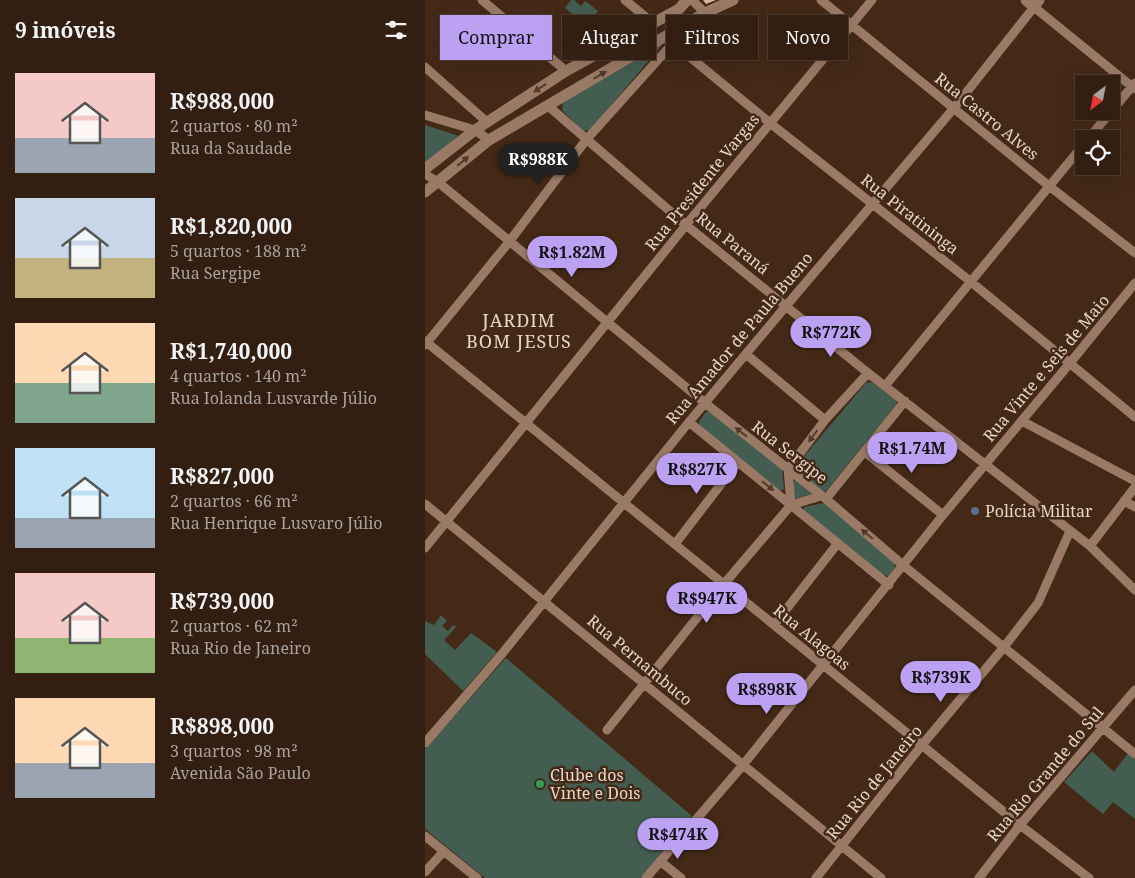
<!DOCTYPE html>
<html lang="pt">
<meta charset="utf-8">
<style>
:root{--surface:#331f11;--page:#3b271a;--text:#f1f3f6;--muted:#a9a29f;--line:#4e3d31;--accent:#bca0f2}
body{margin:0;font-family:"Noto Serif",serif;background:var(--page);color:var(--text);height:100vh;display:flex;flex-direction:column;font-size:19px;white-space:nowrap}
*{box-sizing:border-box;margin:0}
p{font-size:16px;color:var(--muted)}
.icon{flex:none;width:28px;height:28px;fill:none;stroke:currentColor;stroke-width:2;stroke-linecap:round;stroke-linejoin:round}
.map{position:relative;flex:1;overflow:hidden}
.sheet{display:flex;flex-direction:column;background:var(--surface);width:425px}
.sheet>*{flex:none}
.banner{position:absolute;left:15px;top:15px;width:475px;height:45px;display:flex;gap:10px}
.needle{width:32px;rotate:212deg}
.tools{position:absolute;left:650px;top:75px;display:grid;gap:10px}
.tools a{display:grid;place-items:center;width:45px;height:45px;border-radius:0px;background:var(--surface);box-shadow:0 5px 20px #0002,0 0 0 1px var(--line);font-size:25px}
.price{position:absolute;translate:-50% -42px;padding:0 11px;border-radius:18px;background:var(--accent);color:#111;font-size:16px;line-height:32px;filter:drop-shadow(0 1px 2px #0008)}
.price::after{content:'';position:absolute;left:50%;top:30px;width:15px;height:11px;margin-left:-8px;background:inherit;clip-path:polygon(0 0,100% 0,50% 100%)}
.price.selected{background:#222;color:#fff}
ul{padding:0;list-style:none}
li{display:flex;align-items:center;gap:15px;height:125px;padding:0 15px}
li span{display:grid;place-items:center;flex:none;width:140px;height:100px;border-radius:0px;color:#555}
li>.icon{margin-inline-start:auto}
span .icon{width:60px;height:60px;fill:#fffc;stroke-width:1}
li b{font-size:21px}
h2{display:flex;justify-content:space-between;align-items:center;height:60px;padding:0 15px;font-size:21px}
.pill{padding:0 18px;border-radius:0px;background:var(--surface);box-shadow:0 5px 20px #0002,0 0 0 1px var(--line);font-size:18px;line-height:45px}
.pill.selected{background:var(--accent);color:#111}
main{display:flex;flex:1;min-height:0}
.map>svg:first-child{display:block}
.green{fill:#435d51}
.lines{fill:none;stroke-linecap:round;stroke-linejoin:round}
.minor{stroke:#9a7a66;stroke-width:9}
.tertiary{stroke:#9a7a66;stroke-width:11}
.wall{fill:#d8b69d}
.oneway{fill:#553927}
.service-dot{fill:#5c6f8a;stroke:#442917;stroke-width:2}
.leisure-dot{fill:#2e9e5b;stroke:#442917;stroke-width:2}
.labels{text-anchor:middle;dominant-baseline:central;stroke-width:5;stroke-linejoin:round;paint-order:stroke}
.street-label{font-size:16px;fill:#e7d5ca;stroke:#442917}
.poi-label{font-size:16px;fill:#e7d5ca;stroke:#442917;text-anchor:start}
.neighbourhood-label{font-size:18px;letter-spacing:1px;fill:#e7d5ca;stroke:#442917}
</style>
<main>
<section class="sheet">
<h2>9 imóveis<svg class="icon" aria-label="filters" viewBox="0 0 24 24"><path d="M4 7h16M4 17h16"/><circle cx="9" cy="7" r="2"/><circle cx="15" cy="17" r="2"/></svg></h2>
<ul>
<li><span style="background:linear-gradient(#f6c9c9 65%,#9aa5b1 0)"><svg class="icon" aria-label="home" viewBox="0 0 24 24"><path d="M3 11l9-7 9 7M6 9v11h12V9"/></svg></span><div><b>R$988,000</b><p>2 quartos · 80 m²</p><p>Rua da Saudade</p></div></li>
<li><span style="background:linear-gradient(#c9d6e8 60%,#c2b280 0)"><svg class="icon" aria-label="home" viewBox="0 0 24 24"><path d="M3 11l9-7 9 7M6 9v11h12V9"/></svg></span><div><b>R$1,820,000</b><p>5 quartos · 188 m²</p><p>Rua Sergipe</p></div></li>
<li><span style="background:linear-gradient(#ffd9b3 60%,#7fa58c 0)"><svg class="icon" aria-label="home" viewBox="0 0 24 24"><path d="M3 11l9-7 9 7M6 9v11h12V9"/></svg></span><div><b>R$1,740,000</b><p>4 quartos · 140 m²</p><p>Rua Iolanda Lusvarde Júlio</p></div></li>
<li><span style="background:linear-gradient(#bfe0f5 70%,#9aa5b1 0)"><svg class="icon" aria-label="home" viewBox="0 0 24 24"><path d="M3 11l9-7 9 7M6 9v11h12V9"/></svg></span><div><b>R$827,000</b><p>2 quartos · 66 m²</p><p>Rua Henrique Lusvaro Júlio</p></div></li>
<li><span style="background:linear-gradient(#f6c9c9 65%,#8fb573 0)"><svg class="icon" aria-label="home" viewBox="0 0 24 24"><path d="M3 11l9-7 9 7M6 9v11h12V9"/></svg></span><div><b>R$739,000</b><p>2 quartos · 62 m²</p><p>Rua Rio de Janeiro</p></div></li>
<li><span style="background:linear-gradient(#ffd9b3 65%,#9aa5b1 0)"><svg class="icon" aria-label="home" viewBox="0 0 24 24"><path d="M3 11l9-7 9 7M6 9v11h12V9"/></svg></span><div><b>R$898,000</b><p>3 quartos · 98 m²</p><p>Avenida São Paulo</p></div></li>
</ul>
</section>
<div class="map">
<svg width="710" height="878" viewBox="0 0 710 878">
<rect width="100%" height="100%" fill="#442917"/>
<path class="green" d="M146 0H149L156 6 160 1 173 11 171 14 196 35 182 43 140 8Z
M237 45 165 130 158 131 137 110 138 102Z
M0 125 31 135 33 136 0 164Z
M447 382 472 401 471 405 401 491 396 492 371 471 370 467 441 383Z
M281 412H286L357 468 359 489 355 491 275 427 274 421Z
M371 479 387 491V494L369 499V481Z
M399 503 469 561 470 567 464 576 458 575 379 511V507Z
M16 615 22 621 17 626 23 631 28 625 31 627 19 640 30 650 46 633 72 652 38 691 0 654V621L9 625Z
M81 658 267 816 216 878H60L0 829V749Z
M667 751 689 772 703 753 710 759V819L688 802 678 814 639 782Z"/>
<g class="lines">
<path class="minor" d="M57 0 141 71
M200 0 228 23
M267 0 280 13
M396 0 624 186 710 253
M242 36 248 43 345 123 545 281 710 417
M0 67 62 122
M122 105 261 225 443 373 665 546 710 590
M0 115 50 130 64 140
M663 139 710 83
M0 174 13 182 280 403 401 499 479 566 710 754
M0 341 595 825 664 878
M0 345 84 242 161 140 248 43
M321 354 400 420
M460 386 659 144
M597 421 710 481
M264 422 464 585
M440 452 518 515
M401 499 480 401
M699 501 710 507
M0 504 456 878
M366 505 363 469 400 420 443 373
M250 544 313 462
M665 546 710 487
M0 548 261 225 447 0
M349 625 413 543
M182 730 299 584 366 505 396 496
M0 743 76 655 264 422 361 306 529 108 609 7 710 89
M0 836 52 878
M235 861 256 878
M0 872 19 851
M221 878 318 765 518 515 645 363 710 283
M391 878 497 745 579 647 613 603 645 531
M554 878 595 825 710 690"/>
<path class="tertiary" d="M601 0 609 7 614 0
M0 169 50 130 141 71 254 9 262 0
M0 192 64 140 280 13 308 0"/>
</g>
<path class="wall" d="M278 0H291L281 4Z"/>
<defs><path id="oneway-solid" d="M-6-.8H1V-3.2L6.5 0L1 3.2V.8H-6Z" transform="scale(1.25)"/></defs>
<g class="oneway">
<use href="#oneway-solid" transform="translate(175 75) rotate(-30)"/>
<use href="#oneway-solid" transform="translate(115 88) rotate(147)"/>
<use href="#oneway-solid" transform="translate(38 161) rotate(-40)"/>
<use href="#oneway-solid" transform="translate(316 432) rotate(-142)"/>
<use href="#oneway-solid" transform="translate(388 436) rotate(127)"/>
<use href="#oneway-solid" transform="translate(343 486) rotate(39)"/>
<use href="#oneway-solid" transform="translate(442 534) rotate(-140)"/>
</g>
<circle class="service-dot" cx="550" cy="511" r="5"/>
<circle class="leisure-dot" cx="115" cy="784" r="5"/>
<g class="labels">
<g class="street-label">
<text transform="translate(562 116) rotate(39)">Rua Castro Alves</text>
<text transform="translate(277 182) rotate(-51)">Rua Presidente Vargas</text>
<text transform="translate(485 214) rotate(38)">Rua Piratininga</text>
<text transform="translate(308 243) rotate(39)">Rua Paraná</text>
<text transform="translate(314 338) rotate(-50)">Rua Amador de Paula Bueno</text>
<text transform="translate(621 368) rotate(-50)">Rua Vinte e Seis de Maio</text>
<text transform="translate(365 452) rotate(38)">Rua Sergipe</text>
<text transform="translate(387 637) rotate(39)">Rua Alagoas</text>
<text transform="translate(215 660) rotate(40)">Rua Pernambuco</text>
<text transform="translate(620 774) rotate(-50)">Rua Rio Grande do Sul</text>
<text transform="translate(449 782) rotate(-51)">Rua Rio de Janeiro</text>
</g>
<g class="poi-label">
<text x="560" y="511">Polícia Militar</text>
<text x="125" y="775">Clube dos<tspan x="125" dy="18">Vinte e Dois</tspan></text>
</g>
<g class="neighbourhood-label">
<text x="94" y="320">JARDIM<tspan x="94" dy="21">BOM JESUS</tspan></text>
</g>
</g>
</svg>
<div class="tools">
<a><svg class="needle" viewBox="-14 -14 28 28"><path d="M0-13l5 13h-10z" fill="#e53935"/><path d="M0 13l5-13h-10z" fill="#a9a29f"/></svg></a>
<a><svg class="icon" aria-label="locate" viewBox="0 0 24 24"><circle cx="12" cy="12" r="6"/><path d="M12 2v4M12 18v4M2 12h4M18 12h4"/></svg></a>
</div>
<b class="price selected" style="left:113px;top:185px">R$988K</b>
<b class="price" style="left:147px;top:278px">R$1.82M</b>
<b class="price" style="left:406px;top:358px">R$772K</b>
<b class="price" style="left:487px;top:474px">R$1.74M</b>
<b class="price" style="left:272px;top:495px">R$827K</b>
<b class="price" style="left:282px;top:624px">R$947K</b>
<b class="price" style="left:516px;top:703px">R$739K</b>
<b class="price" style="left:342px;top:715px">R$898K</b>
<b class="price" style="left:253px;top:860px">R$474K</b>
<div class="banner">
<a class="pill selected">Comprar</a>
<a class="pill">Alugar</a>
<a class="pill">Filtros</a>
<a class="pill">Novo</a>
</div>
</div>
</main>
